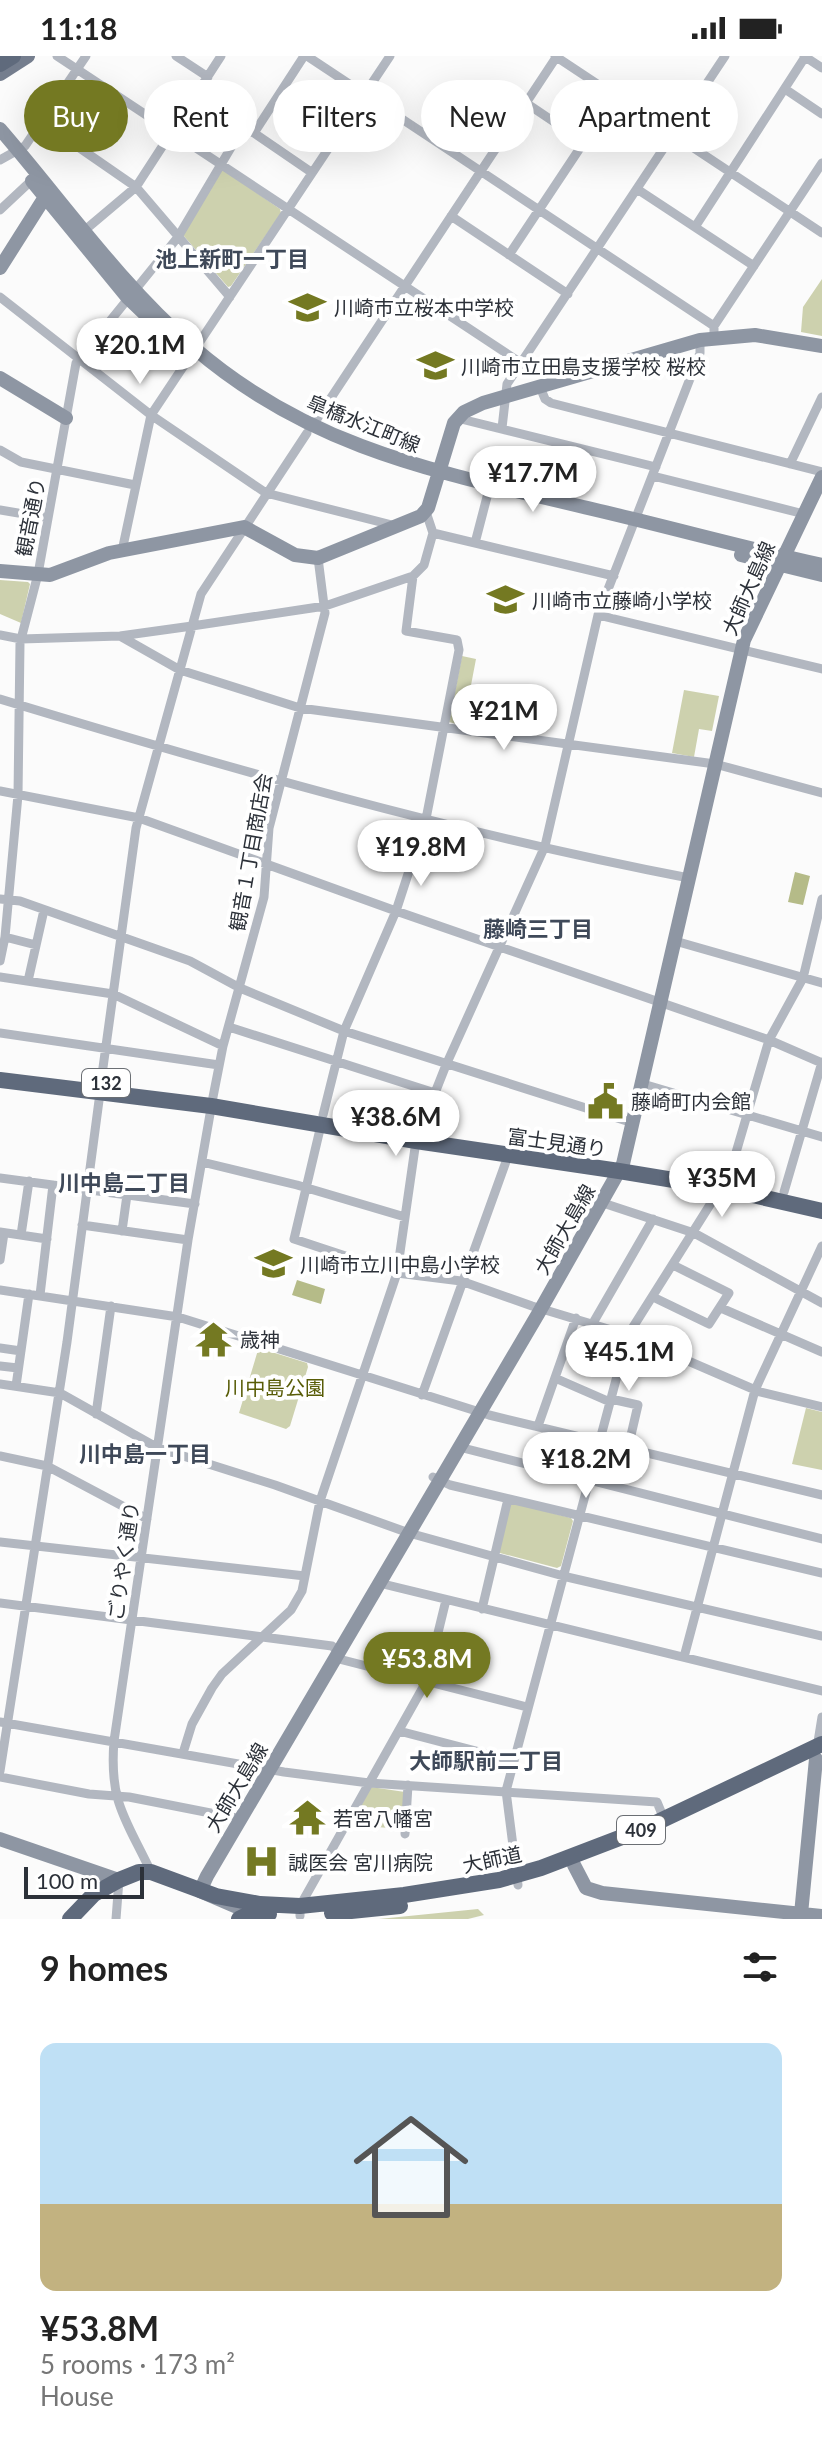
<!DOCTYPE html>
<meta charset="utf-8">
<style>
:root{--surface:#fff;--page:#f2f2f2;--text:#222;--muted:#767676;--line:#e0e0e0;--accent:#747922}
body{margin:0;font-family:Lato,"Noto Sans JP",sans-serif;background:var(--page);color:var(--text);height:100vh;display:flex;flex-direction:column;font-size:30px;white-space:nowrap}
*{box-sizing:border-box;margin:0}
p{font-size:26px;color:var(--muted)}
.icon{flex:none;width:44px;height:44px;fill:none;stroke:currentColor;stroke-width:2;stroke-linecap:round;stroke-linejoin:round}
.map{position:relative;height:1863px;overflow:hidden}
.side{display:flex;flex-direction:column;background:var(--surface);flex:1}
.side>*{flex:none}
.top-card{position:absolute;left:24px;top:24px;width:774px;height:72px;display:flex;gap:16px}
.scale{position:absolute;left:24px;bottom:20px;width:120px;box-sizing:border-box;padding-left:8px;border:4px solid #2c3139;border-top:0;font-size:22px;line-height:28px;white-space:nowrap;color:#2c3139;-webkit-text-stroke:6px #fff;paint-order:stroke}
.price{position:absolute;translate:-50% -68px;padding:0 18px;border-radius:28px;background:#fff;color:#222;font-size:26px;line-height:52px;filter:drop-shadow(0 2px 4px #0008)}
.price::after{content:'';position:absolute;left:50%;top:48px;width:24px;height:18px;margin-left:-12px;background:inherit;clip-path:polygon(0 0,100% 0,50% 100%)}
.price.current{background:var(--accent);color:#fff}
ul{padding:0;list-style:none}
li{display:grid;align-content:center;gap:16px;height:424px;padding:0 40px}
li+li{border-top:2px solid var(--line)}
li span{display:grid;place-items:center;height:248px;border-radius:16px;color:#555}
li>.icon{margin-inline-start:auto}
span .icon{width:144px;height:144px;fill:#fffc;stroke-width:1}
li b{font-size:34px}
h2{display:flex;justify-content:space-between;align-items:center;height:96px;padding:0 40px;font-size:34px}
.tag{padding:0 28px;border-radius:36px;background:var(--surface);box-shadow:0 8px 32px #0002;font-size:28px;line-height:72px}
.tag.current{background:var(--accent);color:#fff}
.status{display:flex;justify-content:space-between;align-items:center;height:56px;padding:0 40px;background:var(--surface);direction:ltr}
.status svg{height:22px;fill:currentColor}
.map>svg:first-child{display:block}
.green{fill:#cdd1ae}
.water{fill:#b5bb88}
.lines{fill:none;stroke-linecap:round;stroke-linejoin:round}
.street{stroke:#b2b7c0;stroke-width:9}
.secondary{stroke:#8e96a3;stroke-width:14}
.primary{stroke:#757e8e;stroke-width:14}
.highway{stroke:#5f6a7c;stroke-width:16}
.labels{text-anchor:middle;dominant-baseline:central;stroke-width:8;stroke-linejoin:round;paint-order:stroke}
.shield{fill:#fff;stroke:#6b6f74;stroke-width:2}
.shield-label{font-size:18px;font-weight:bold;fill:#2c3139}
.poi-label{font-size:20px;fill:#2c3139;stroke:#fff;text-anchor:start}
.street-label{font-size:20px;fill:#2c3139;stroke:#fff}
.park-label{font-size:20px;fill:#585c07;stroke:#fff}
.neighbourhood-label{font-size:22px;font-weight:bold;fill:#3f4959;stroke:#fff}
</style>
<div class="status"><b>11:18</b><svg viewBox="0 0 49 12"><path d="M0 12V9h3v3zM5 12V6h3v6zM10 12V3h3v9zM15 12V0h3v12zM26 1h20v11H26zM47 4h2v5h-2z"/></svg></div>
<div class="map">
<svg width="822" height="1863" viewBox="0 0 822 1863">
<rect width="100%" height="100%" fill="#fbfbfb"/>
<path class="green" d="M224 114 280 153 281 157 231 230 228 231 183 179 220 116Z
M822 223V280L801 276 803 251Z
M0 524 28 526 30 528 21 567 0 558Z
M462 600 476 603 468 645 471 652 468 671 449 666Z
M684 634 719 640 712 675 699 673 694 701 672 697Z
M262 1293 307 1307 308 1311 290 1370 286 1373 239 1357 258 1294Z
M806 1352 822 1356V1414L792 1408Z
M513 1447 571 1462 573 1465 561 1510 557 1512 500 1497 499 1494 510 1449Z
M371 1731 405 1736 402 1773 351 1769Z
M478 1853 484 1859 468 1863H379Z"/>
<path class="water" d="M795 816 810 820 803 849 788 846Z
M297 1224 325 1233 321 1248 292 1239Z"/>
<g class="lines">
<path class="street" d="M57 0 521 307
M176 0 208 21
M307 0 714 270V282
M555 0 822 177
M804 0 822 12
M785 33 822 58
M42 66 136 131 230 241
M254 77 304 0
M0 104 25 90 86 0
M637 133 754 210
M0 154 32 124
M451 160 568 238
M695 171 805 1
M85 174 136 131 221 0
M509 199 584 86 526 47
M0 241 151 359 266 437 396 470
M714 270 822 107
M540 331 545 343 551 347 822 416
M457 362 656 411
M313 369 557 0
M502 372 507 328 725 0
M0 394 21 406 135 429
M790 408 822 341
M653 420 804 458
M0 454 48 462
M433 477 614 520
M475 487 488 437
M122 495 151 359 390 0
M598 559 822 613
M0 579 21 583 120 580 192 570 325 550 413 520 424 509 433 477 426 456
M120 580 180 614 300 652 715 708 822 737
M0 643C227 712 456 777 689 822
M0 735 139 762 396 855 769 984 822 1007
M0 843 20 845 190 905 240 932 344 975 633 1067
M5 881 36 889
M675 885 822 927
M0 905 5 881 18 739 20 587 38 518 76 307 178 181 242 73 254 77 311 116
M0 921 113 938 223 990
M28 925 44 854
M229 971 435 1037
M0 977 219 1009
M101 1026 136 772 201 538 307 377
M643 1028 822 1081
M323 1059 344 975 396 855 426 763 459 594 457 584 406 575 413 520
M321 1069 294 1183 397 1217 461 1225 532 1250 628 1279 760 1336 822 1351
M202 1106 297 1129 405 1161
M0 1122 195 1148
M784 1136 822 1006
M603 1147 694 1177 822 1247
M82 1169 188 1184
M122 1175 127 1139
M0 1176 47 1183
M21 1179 29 1125
M0 1204 4 1177
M0 1234 178 1261 489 1359 822 1439
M40 1239 53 1129
M653 1241 709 1268 729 1237 673 1209
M721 1252 822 1296
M593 1267 653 1163
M0 1292 21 1295
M0 1310 18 1312
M555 1322 610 1346
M0 1328 60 1337 158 1392 275 1429 409 1477 567 1521 822 1580
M16 1330 29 1238
M422 1339 508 1100
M611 1343 638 1349 628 1392
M96 1358 111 1250
M538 1370 576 1262
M459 1391 822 1483
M0 1400 47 1410 147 1463
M433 1421 450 1429 822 1517
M0 1486 305 1520
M379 1527 822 1635
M0 1547 332 1590 339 1596
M482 1553 508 1443
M684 1601 755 1334 822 1190
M335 1602 527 1651
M0 1666 284 1716 369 1727 657 1746 664 1763
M399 1675 514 1705
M817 1692 822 1661
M183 1697 192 1668 212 1632 222 1618 291 1554 302 1535 320 1445 397 1217 416 1085 446 1009 545 790 598 559 700 297V284
M0 1715 67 1286 100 1037
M0 1721 89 1738 129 1741 241 1763
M405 1778 408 1729
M151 1816C126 1763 109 1747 114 1685L188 1184 213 1041 223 990 264 841 269 772 325 557 318 502
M518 1829 506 1735 628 1279 730 1117 769 984 803 922 822 843
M300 1860V1850L426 1626 446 1544
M116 1863 119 1824"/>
<path class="secondary" d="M0 73C63 146 120 228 193 291 313 395 444 417 592 453 669 471 745 492 822 509
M32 125 128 242 151 264
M0 212 45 141
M0 322 66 362
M741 499 822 519
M0 515 50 519 109 497 244 471 295 499 318 502 421 460 428 452 454 367 464 356 483 347 700 284 755 279 822 290
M0 1783 119 1824
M574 1809 586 1832 602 1837 822 1860
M251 1857 200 1835 207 1820 538 1258 623 1108 744 584 822 421
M801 1858 816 1703"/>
<path class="primary" d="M0 18 28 0"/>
<path class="highway" d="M0 8 13 0
M0 1024 211 1050 416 1085 619 1115 722 1132 822 1155
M332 1857 400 1850
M70 1863 94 1838 119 1824 139 1816H151L216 1840 260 1848 300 1850 404 1839 499 1824 541 1812 643 1773 822 1688
M239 1863 251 1857 269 1858"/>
</g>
<defs>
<symbol id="school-bare" viewBox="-9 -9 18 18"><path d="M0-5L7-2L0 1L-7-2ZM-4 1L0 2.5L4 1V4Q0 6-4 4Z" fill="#747922" stroke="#fff" stroke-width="2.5" paint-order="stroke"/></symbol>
<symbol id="civic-bare" viewBox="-9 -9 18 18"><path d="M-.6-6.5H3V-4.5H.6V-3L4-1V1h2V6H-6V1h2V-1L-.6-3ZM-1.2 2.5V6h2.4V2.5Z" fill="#747922" stroke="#fff" stroke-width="2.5" paint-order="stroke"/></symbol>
<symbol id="temple-bare" viewBox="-9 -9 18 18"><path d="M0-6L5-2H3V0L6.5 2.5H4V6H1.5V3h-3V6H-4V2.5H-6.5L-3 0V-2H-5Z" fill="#747922" stroke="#fff" stroke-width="2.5" paint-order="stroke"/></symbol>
<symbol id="hospital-bare" viewBox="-9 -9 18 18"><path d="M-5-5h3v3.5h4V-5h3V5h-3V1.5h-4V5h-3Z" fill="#747922" stroke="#fff" stroke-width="2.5" paint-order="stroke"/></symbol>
</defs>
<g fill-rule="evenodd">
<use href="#school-bare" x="282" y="226" width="51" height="51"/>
<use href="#school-bare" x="410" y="284" width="51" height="51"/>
<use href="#school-bare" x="480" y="518" width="51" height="51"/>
<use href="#civic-bare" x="580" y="1020" width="51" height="51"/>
<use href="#school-bare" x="248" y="1182" width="51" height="51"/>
<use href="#temple-bare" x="188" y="1258" width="51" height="51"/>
<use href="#temple-bare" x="282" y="1736" width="51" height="51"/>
<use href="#hospital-bare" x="236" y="1780" width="51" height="51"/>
</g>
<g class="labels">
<g class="shield">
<rect x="82" y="1013" width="48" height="28" rx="6"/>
<rect x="617" y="1760" width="48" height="28" rx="6"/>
</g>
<g class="shield-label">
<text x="106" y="1027">132</text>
<text x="641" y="1774">409</text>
</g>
<g class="poi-label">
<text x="334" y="251">川崎市立桜本中学校</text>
<text x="461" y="310">川崎市立田島支援学校 桜校</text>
<text x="532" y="544">川崎市立藤崎小学校</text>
<text x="631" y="1045">藤崎町内会館</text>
<text x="300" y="1208">川崎市立川中島小学校</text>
<text x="240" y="1283">歳神</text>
<text x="333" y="1762">若宮八幡宮</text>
<text x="288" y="1806">誠医会 宮川病院</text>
</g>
<g class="street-label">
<text transform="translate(364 367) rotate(22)">皐橋水江町線</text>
<text transform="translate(30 461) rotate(-79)">観音通り</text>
<text transform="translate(748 532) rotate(-66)">大師大島線</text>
<text transform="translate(250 796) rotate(-80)">観音１丁目商店会</text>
<text transform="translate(557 1086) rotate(8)">富士見通り</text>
<text transform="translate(564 1173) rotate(-60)">大師大島線</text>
<text transform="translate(123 1505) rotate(-82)">ごりやく通り</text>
<text transform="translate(236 1731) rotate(-59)">大師大島線</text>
<text transform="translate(492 1803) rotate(-12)">大師道</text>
</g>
<g class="park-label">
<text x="275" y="1331">川中島公園</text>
</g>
<g class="neighbourhood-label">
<text x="232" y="202">池上新町一丁目</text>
<text x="538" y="872">藤崎三丁目</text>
<text x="124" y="1126">川中島二丁目</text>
<text x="145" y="1397">川中島一丁目</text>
<text x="486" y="1704">大師駅前二丁目</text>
</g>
</g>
</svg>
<div class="scale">100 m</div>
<b class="price" style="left:140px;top:330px">¥20.1M</b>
<b class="price" style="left:533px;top:458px">¥17.7M</b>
<b class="price" style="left:504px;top:696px">¥21M</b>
<b class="price" style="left:421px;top:832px">¥19.8M</b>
<b class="price" style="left:396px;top:1102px">¥38.6M</b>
<b class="price" style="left:722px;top:1163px">¥35M</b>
<b class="price" style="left:629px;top:1337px">¥45.1M</b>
<b class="price" style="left:586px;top:1444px">¥18.2M</b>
<b class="price current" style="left:427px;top:1644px">¥53.8M</b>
<div class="top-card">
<a class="tag current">Buy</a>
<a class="tag">Rent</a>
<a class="tag">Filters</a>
<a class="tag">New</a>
<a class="tag">Apartment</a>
</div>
</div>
<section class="side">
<h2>9 homes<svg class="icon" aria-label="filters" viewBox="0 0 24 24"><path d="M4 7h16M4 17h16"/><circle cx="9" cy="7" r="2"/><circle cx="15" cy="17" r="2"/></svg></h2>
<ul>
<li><span style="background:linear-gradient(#bfe0f5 65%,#c2b280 0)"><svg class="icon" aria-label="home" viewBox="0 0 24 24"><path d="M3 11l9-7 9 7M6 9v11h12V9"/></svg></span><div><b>¥53.8M</b><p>5 rooms · 173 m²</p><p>House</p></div></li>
</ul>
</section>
